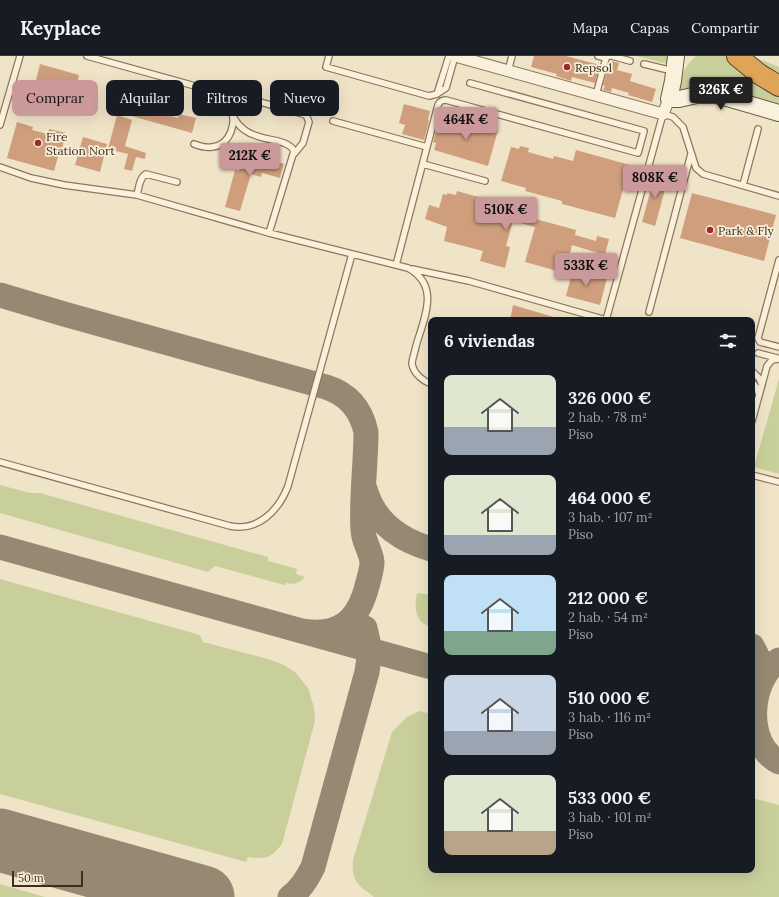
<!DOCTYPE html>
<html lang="es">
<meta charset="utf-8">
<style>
:root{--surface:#171b24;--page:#20242c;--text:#f1f3f6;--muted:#9ea1a6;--line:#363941;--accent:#cc999b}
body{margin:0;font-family:Lora,serif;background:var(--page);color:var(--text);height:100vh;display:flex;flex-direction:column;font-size:15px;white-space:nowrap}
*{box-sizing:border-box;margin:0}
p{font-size:13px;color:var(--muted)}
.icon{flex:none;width:22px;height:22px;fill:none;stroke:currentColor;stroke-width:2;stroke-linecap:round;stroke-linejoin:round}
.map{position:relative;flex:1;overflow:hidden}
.details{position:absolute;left:428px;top:261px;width:327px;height:556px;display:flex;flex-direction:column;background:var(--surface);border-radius:8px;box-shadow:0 4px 16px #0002}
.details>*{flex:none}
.guide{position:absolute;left:12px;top:24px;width:356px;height:36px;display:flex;gap:8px}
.scale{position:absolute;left:12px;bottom:10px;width:71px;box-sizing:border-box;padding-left:4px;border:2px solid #3d2e20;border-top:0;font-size:11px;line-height:14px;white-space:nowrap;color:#3d2e20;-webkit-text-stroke:3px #f7eed8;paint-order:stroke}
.price{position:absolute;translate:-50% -34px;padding:0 9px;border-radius:4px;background:var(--accent);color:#111;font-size:13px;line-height:26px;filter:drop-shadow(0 1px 2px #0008)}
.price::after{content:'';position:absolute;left:50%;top:24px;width:12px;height:9px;margin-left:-6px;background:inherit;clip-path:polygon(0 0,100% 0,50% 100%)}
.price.on{background:#222;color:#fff}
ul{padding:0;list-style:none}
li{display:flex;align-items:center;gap:12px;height:100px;padding:0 16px}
li span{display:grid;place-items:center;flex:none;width:112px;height:80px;border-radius:8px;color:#555}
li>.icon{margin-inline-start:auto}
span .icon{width:48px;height:48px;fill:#fffc;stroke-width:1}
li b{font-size:17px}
h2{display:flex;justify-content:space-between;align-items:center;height:48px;padding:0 16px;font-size:17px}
.tag{padding:0 14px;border-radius:8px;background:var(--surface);box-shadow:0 4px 16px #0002;font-size:14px;line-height:36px}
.tag.on{background:var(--accent);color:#111}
header{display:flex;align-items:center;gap:24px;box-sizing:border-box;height:56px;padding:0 20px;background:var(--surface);border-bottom:1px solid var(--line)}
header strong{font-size:19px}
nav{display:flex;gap:22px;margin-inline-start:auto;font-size:14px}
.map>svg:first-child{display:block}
.green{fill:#c9cf9b}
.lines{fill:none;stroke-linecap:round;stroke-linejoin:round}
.taxiway{stroke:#968974;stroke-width:25}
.runway{stroke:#968974;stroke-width:63}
.building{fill:#cf9f7d}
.lane-casing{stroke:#8d765c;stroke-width:8}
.street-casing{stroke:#8d765c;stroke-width:13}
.secondary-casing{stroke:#6f573f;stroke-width:18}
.highway-casing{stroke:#5b4430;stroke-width:22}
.lane{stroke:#faf1dc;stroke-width:5.5}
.street{stroke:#faf1dc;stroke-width:11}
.secondary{stroke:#faf1dc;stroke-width:16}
.highway{stroke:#e0a458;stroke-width:20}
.poi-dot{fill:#9e2a2b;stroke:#f7eed8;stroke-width:1.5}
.labels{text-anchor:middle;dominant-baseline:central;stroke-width:3.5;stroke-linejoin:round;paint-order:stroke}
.poi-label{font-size:12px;fill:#3d2e20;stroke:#f7eed8;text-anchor:start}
</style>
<header>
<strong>Keyplace</strong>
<nav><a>Mapa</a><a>Capas</a><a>Compartir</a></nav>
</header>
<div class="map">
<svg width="779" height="841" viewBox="0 0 779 841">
<rect width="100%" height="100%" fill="#f0e4c8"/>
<path class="green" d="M637 0H671V9Z
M696 0H728L779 37V52L681 37 678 34C682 18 684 11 696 0Z
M752 0 779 11V25Z
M779 323V418L754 411Z
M0 429 30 437H40L268 501V505L297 513 296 518 305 521C300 527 295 529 287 527L284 529 215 510 208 516 0 457Z
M0 523 200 579 203 586 268 603 284 609 296 617 308 632 314 651 315 665 282 788C270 803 267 803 248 801L246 806 0 738Z
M417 537 431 539V571C415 566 414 552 417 537Z
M420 655 431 658V814H752V742L779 749V841H374C370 837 365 835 361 831 353 824 352 814 353 804L392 676 407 661Z
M0 828 45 841H0Z"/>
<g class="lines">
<path class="taxiway" d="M0 239 64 258 326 331C348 338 361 353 366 376 366 408 361 441 363 474 363 485 371 495 372 506 372 514 369 522 367 530 358 565 339 581 303 575
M365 433C374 466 400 484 431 493
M0 491 431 611
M752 590 761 607 762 625
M779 604C749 624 744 688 779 706
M290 841C301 833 307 823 313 811L367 616 370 594 365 572"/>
<path class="runway" d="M0 784 203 841"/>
</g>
<path class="building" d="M534 0H566L600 9 595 27 572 21 571 25 556 20 557 18 531 11Z
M612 5 619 7 617 14 632 18 630 25 656 33 652 46 628 39 629 37 612 32 611 36 603 34 605 30 603 29 608 11 610 12Z
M40 8 79 19 77 28 90 32 87 42 80 40 79 46 71 44 72 39 35 29Z
M132 44 148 49 147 53 178 62 179 58 196 62 192 77 128 59Z
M404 48 430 55 428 64 429 65 424 84 402 78 405 69 399 67Z
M117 59 132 64 125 90 146 97 145 103 136 101 132 115 124 113 128 98 108 93Z
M461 63 498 74 488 110 434 94 436 87 433 86 438 67 459 73Z
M17 66 33 71 32 74 48 78 49 73 66 77 61 97H59L54 115 7 102Z
M83 81 107 88 100 116 75 109Z
M520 90 529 92 528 96 553 103 554 100 573 105 576 94 630 109 615 162 562 148V145L525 135 526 132 501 125 511 91 519 93Z
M244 96 284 108 280 122 262 117 261 121 251 118 240 155 225 151 235 114 239 115Z
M657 111 664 113 660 128 666 130 655 170 642 166Z
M457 135 496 146 497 141 524 149 521 159 576 174 575 179 596 185 597 180 609 183 605 199 572 189 565 217 525 206 535 171 513 165 506 190 510 191 505 212 480 205 483 195 444 185 447 171 425 163 429 149 439 152 443 138 447 139V137L456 139Z
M692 137 776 159 764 205 680 182Z
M573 213 607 222 600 249 566 240Z
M513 249 557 262V264H510Z"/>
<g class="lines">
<defs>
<path id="lane" d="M87 0 213 35C219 39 225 43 229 50 238 65 231 89 212 91 206 92 199 90 194 88
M329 0 326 11 429 40 437 38
M449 0 437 38 446 32 455 0
M598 0 606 2 609 0
M612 0 630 5
M644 8 673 15
M508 15 512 0
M216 35 239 40 306 59 309 66 303 87 294 98
M596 39 606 2
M233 60C247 90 285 78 294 95L269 177
M333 65 427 91
M0 69 20 0
M423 108 485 125
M0 111 31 122 64 129 137 139 269 177 408 212C441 230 424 262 416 290 415 296 412 303 412 308 414 318 423 325 431 328
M743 129 758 73
M137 139C139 132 139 122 146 118L177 126
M779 204 758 282 760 286 779 291
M396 209 438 49C440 45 442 44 446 44L638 97 644 75 470 27
M412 213 469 225 606 264
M649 256 691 98
M606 264 663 58 673 61 683 71 696 112 703 118 779 140
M758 297 777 302
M752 315 759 322 762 329
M752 326 757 332 759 339
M752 340 755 351
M752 365 767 310 772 304 779 303
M0 406 230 470C258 476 279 454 288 430L352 198
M752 419 779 426"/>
<path id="street" d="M455 0 663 58 669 43"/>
<path id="secondary" d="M676 0 673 25 669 43H679L697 39H717L779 57"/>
<path id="highway" d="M737 0 759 18 779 30"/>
</defs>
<use href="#lane" class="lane-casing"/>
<use href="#street" class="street-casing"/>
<use href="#secondary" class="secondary-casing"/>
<use href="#highway" class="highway-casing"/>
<use href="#lane" class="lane"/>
<use href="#street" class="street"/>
<use href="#secondary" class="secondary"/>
<use href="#highway" class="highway"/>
</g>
<g class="poi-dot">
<circle cx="567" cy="11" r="4"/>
<circle cx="38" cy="87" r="4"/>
<circle cx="710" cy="174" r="4"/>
</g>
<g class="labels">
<g class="poi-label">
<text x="575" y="11">Repsol</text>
<text x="46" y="80">Fire<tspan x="46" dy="14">Station Nort</tspan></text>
<text x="718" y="174">Park &amp; Fly</text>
</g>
</g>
</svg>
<div class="scale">50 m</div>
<b class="price on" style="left:721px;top:55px">326K €</b>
<b class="price" style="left:466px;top:85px">464K €</b>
<b class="price" style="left:250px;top:121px">212K €</b>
<b class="price" style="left:655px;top:143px">808K €</b>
<b class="price" style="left:506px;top:175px">510K €</b>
<b class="price" style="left:586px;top:231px">533K €</b>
<div class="guide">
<a class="tag on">Comprar</a>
<a class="tag">Alquilar</a>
<a class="tag">Filtros</a>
<a class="tag">Nuevo</a>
</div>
<section class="details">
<h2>6 viviendas<svg class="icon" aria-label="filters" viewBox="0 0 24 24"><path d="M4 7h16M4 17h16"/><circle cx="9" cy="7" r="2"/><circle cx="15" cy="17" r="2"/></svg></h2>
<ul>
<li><span style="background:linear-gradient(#dfe7d0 65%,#9aa5b1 0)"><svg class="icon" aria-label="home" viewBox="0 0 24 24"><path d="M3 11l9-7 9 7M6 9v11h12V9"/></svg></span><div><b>326 000 €</b><p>2 hab. · 78 m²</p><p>Piso</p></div></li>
<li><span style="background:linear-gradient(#dfe7d0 75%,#9aa5b1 0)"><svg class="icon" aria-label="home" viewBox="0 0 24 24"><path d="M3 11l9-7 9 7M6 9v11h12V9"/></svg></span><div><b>464 000 €</b><p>3 hab. · 107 m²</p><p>Piso</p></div></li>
<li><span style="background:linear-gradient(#bfe0f5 70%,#7fa58c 0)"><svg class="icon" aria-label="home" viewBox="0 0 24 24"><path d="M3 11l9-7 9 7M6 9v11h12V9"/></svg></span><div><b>212 000 €</b><p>2 hab. · 54 m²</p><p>Piso</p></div></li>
<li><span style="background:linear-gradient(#c9d6e8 70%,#9aa5b1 0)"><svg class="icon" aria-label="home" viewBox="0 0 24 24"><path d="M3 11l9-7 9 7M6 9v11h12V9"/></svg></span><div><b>510 000 €</b><p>3 hab. · 116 m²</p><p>Piso</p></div></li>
<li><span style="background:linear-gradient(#dfe7d0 70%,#b9a48a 0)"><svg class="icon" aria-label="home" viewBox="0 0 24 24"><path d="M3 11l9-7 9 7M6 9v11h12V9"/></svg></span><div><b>533 000 €</b><p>3 hab. · 101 m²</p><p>Piso</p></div></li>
</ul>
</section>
</div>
